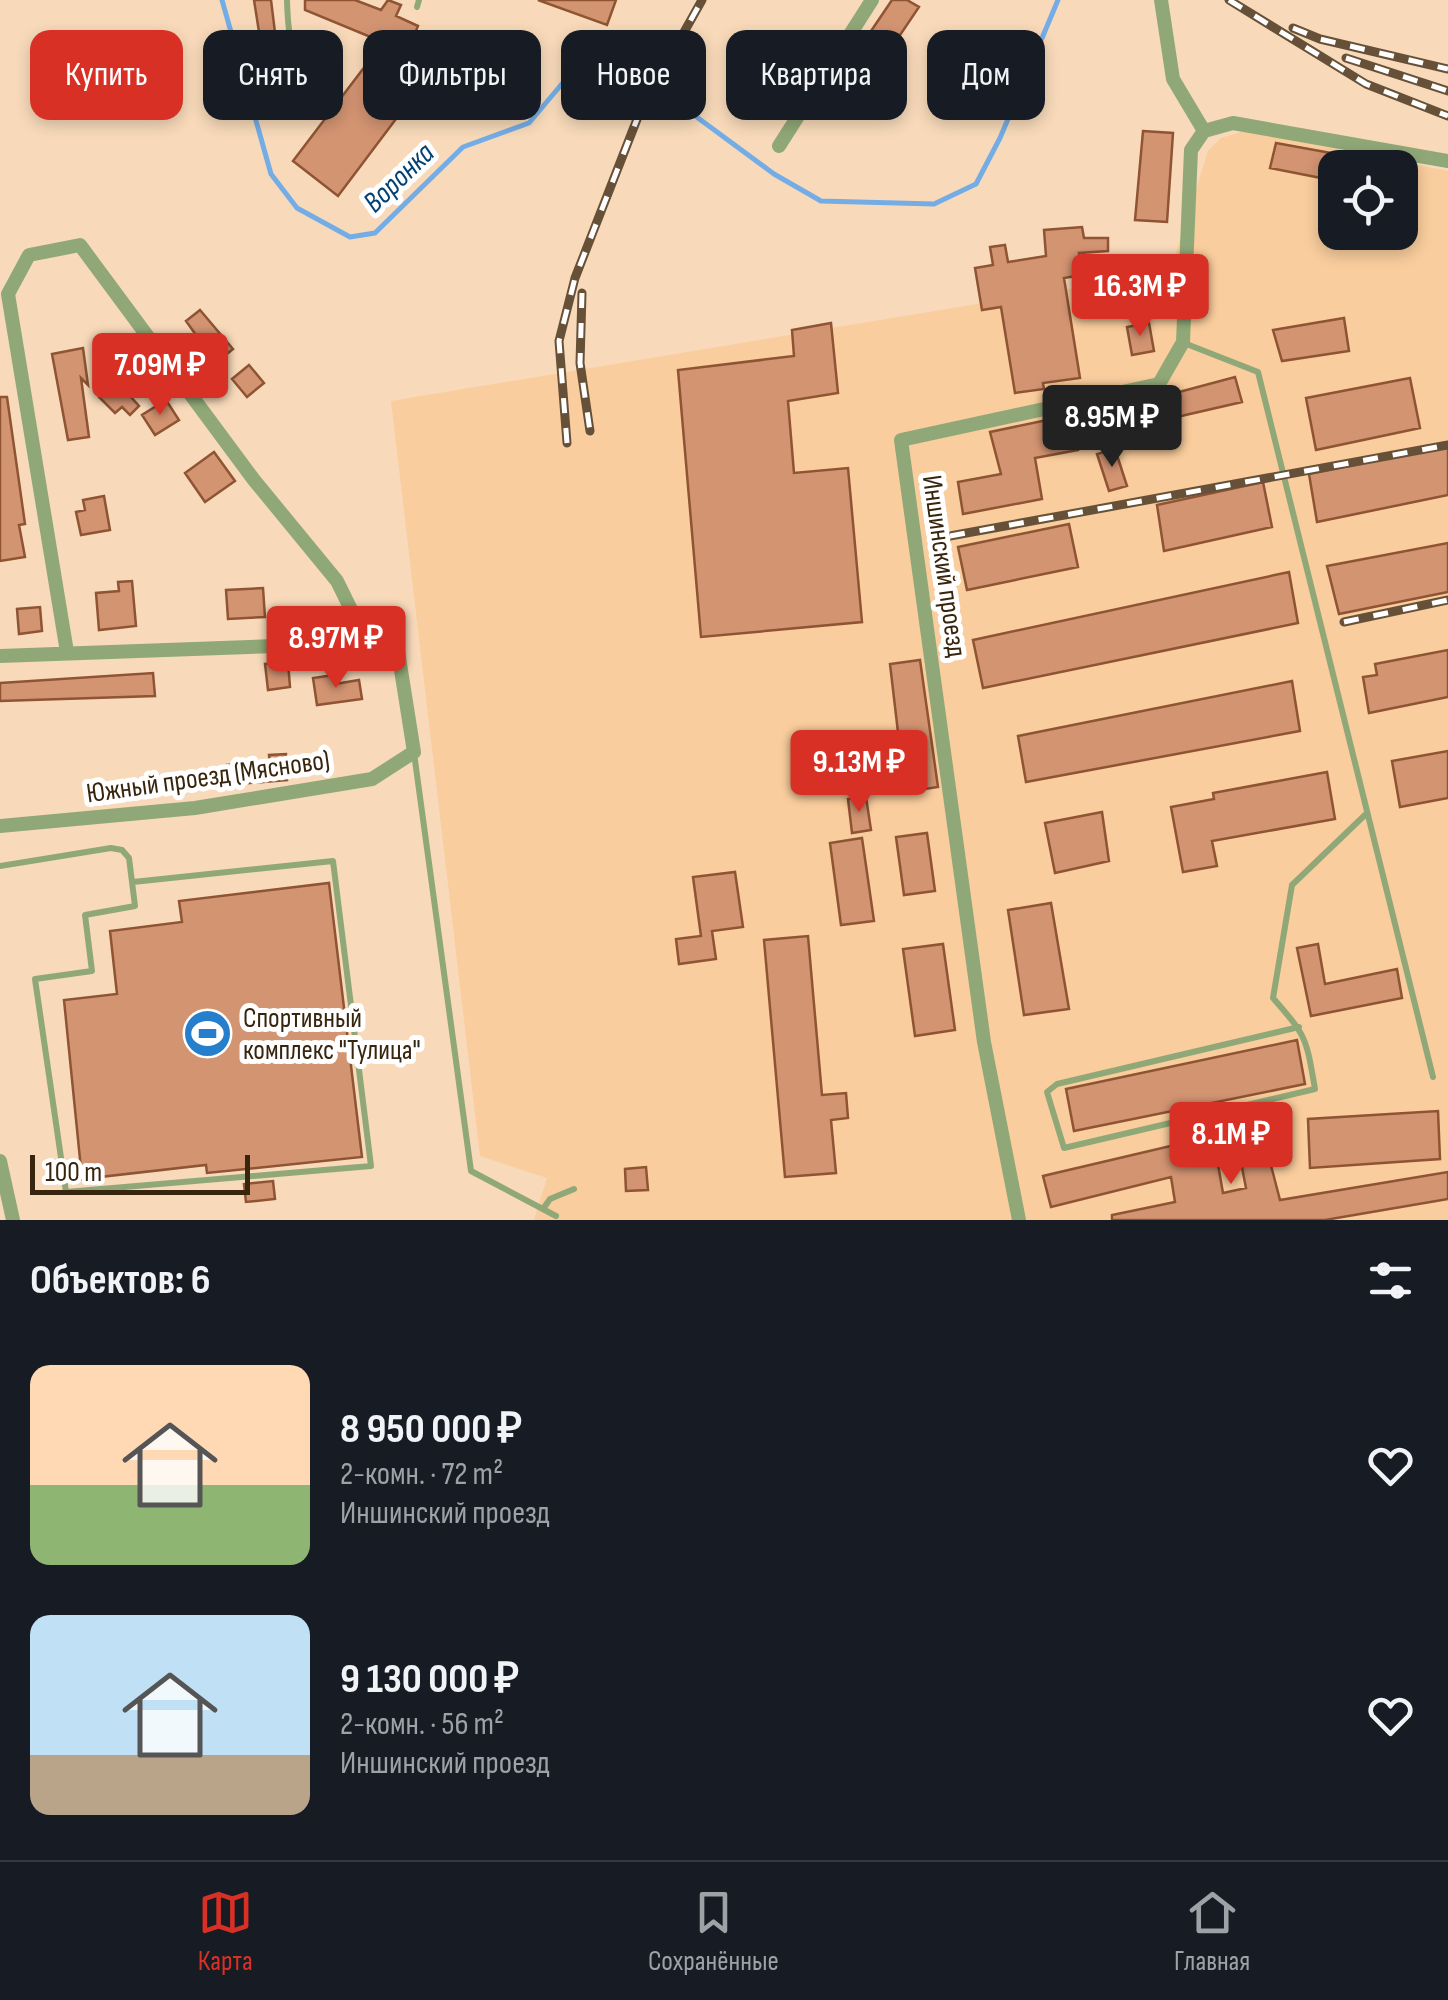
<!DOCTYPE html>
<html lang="ru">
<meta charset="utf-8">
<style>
:root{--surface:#171b24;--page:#20242c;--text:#f1f3f6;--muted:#9ea1a6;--line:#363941;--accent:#d93025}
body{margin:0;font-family:"Sofia Sans Condensed",sans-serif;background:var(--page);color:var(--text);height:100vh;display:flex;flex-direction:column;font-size:38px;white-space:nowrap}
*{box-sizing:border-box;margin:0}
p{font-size:32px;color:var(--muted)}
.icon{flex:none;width:55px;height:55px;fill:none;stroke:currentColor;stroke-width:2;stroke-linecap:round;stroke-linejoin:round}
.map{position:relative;height:1220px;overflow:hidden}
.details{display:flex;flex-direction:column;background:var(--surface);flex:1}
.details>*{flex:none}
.top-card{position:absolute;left:30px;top:30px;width:1390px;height:90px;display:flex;gap:20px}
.buttons{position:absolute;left:1318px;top:150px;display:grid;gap:20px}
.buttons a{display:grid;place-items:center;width:100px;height:100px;border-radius:20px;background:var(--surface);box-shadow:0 5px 15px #0003;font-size:50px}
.scale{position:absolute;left:30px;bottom:25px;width:220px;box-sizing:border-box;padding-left:10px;border:5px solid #38250e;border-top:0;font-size:28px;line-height:35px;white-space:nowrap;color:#38250e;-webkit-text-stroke:8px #fff;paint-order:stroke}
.price{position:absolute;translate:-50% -85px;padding:0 22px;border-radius:10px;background:var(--accent);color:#fff;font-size:32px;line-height:65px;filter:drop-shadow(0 2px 5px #0008)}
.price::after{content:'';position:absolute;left:50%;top:60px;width:30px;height:22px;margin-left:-15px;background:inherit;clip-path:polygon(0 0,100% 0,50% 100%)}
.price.current{background:#222;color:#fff}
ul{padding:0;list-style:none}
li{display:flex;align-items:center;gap:30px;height:250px;padding:0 30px}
li span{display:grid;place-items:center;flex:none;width:280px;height:200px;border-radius:20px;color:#555}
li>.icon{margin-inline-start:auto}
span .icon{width:120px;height:120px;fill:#fffc;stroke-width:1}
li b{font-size:42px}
h2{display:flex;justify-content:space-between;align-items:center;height:120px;padding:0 30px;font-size:42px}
.tag{padding:0 35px;border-radius:20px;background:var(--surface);box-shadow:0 5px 15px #0003;font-size:35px;line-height:90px}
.tag.current{background:var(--accent);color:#fff}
.dock{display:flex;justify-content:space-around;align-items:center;height:140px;border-top:2px solid var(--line);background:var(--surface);font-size:28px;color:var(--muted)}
.dock a{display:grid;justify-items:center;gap:5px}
.dock .current{color:var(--accent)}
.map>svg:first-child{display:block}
.built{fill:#f9cd9d;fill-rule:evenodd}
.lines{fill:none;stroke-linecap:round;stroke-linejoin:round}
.stream{stroke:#74ade5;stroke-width:5}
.building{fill:#d39472;stroke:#8e5433;stroke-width:2.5}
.service{stroke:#90a877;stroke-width:6}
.minor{stroke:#90a877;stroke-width:14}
.rail-casing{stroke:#665138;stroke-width:9}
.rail{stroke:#fff;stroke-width:5;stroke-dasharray:15;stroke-linecap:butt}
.labels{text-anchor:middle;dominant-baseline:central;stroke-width:10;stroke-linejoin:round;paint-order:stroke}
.street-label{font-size:28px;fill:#38250e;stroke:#fff}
.poi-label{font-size:28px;fill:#38250e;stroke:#fff;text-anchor:start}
.water-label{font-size:30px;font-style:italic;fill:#004275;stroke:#fff}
</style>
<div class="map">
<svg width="1448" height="1220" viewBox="0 0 1448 1220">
<rect width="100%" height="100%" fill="#f8daba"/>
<path class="built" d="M1244 131 1448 171V1220H534L547 1178 480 1156 391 401 1170 272 1208 151 1221 138ZM1335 168H1400V232H1335Z"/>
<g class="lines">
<path class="stream" d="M222 0 271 174 297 208 350 237 375 233 463 147 529 123 566 79 607 82 679 104 774 174 821 201 934 204 976 184 1000 138 1058 0"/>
</g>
<path class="building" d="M254 0H271L281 81 267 83Z
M305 0H355L381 10 388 0 401 5 396 16 418 26 407 52 305 10Z
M538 0H616L607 25Z
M892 0H907L919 7 890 50 869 34Z
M369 61 414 95 338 196 293 161Z
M1143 131 1173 133 1167 222 1135 220Z
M1276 143 1331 153 1326 179 1270 168Z
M1082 227 1084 238H1108V251L1079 253 1082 275 1064 278 1080 378 1043 383 1044 389 1015 393 1001 307 982 310 975 268 993 265 990 247 1005 245 1008 262 1046 256 1044 230Z
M200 310 233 349 216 363 186 321Z
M1344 318 1349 351 1282 361 1273 330Z
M831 323 838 393 788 401 794 473 848 468 862 622 701 637 678 370 794 356 792 330Z
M1149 323 1154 351 1132 355 1127 327Z
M83 348 88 385 81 378 89 437 68 440 52 354Z
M249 365 264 383 247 397 232 379Z
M121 375 137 391 131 397 139 406 130 415 122 407 115 413 99 397Z
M1235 377 1242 402 1116 431 1112 410Z
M1410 378 1420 428 1316 450 1306 398Z
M0 397H7L25 524 19 525 25 557 0 561Z
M166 400 179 420 155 435 142 415Z
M1071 415 1078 450 1035 458 1042 499 963 514 958 482 1001 474 990 432Z
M1448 446V495L1317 522 1309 474Z
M1115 449 1127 486 1109 491 1097 454Z
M214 452 235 481 205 502 185 473Z
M1263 482 1272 527 1164 551 1157 505Z
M104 496 110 530 81 535 76 512 85 510 83 500Z
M1069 524 1078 567 967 590 958 547Z
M1448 543V592L1339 614 1327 566Z
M1289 572 1298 623 983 688 973 640Z
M132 581 136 626 99 630 96 593 119 591 118 582Z
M263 588 265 617 228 619 226 590Z
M40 607 42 631 19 634 17 609Z
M1448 650V697L1369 713 1363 677 1377 675 1375 664Z
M920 660 938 787 905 792 890 664Z
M288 662 290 687 268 690 265 664Z
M153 673 155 696 0 701V683Z
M334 675 335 684 359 680 362 699 317 705 313 678Z
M1292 681 1300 731 1026 782 1018 736Z
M1448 751V798L1400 807 1392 761Z
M286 754 287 780 227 785V765L270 763 269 755Z
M1327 772 1335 819 1212 841 1217 866 1183 872 1171 807 1214 799 1213 793Z
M866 797 871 830 852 833 848 799Z
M1102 812 1109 861 1055 873 1045 823Z
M927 833 935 891 904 895 896 837Z
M862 838 874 921 841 925 830 843Z
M735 872 743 927 712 931 716 959 679 964 676 939 701 936 693 877Z
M329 883 362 1157 207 1173 206 1165 82 1179 64 1000 117 994 110 931 182 922 179 901Z
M1051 903 1069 1009 1024 1015 1008 910Z
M808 936 822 1095 846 1093 848 1118 831 1120 836 1173 785 1177 764 940Z
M943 944 955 1030 915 1036 903 949Z
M1318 944 1325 984 1397 969 1402 998 1311 1016 1297 948Z
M1297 1040 1305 1084 1074 1131 1066 1089Z
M1438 1111 1440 1159 1310 1168 1308 1119Z
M1262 1131 1280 1200 1448 1172V1199L1325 1220H1112V1215L1175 1202 1171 1177 1051 1207 1043 1176 1213 1136 1223 1193 1246 1188 1236 1137Z
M646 1167 648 1190 626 1191 625 1169Z
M273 1181 275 1199 246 1202 244 1184Z"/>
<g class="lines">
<path class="service" d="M287 0C288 37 290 59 317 85
M417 7 419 0
M1184 343 1258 372 1433 1077
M414 753 471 1171 556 1216
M0 866 111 848 122 850 129 858 135 906 85 915 92 971 35 979 66 1192 371 1166 333 861 133 882
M1299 1027 1057 1084 1047 1092 1064 1148 1315 1089C1306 1037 1307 1037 1273 998L1292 885 1367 813
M543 1209 550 1199 574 1189"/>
<path class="minor" d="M1161 0 1173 79 1204 131
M779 146 872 0
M67 652 8 294 29 255 80 245 254 480 337 581 365 638
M0 656 304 645 365 638 397 645 414 752 372 779 195 808 0 826
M0 1161 13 1220
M1019 1220 984 1042 901 440 1159 384 1183 342 1191 150 1204 131 1233 123 1448 161"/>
<defs>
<path id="rail" d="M1229 0 1366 84 1448 116
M1293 28 1320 39 1448 69
M1346 58 1448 91
M582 293 580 363 590 431
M567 443 559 341 575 278 641 109 702 0
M950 536 1448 445
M1344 622 1448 600"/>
</defs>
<use href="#rail" class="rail-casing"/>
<use href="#rail" class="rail"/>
</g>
<defs>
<symbol id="stadium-disc" viewBox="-11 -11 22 22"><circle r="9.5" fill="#257fcc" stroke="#fff"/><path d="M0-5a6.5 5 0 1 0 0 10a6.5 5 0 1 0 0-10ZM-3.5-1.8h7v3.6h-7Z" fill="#fff"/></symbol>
</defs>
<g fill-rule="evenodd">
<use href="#stadium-disc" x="180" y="1006" width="55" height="55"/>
</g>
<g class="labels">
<g class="street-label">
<text transform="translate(944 566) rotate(82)">Иншинский проезд</text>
<text transform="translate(208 777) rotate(-8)">Южный проезд (Мясново)</text>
</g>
<g class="poi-label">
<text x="243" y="1018">Спортивный<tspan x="243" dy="32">комплекс "Тулица"</tspan></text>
</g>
<g class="water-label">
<text transform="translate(399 178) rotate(-44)">Воронка</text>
</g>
</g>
</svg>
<div class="buttons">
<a><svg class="icon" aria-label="locate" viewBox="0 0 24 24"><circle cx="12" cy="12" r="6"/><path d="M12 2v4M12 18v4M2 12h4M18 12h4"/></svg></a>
</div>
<div class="scale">100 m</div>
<b class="price" style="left:1140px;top:339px">16.3M ₽</b>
<b class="price" style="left:160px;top:418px">7.09M ₽</b>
<b class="price current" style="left:1112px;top:470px">8.95M ₽</b>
<b class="price" style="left:336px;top:691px">8.97M ₽</b>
<b class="price" style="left:859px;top:815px">9.13M ₽</b>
<b class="price" style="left:1231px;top:1187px">8.1M ₽</b>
<div class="top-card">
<a class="tag current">Купить</a>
<a class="tag">Снять</a>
<a class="tag">Фильтры</a>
<a class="tag">Новое</a>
<a class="tag">Квартира</a>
<a class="tag">Дом</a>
</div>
</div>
<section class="details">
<h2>Объектов: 6<svg class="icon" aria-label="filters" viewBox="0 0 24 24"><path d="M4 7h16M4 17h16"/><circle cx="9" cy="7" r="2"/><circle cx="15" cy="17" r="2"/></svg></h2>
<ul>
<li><span style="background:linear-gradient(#ffd9b3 60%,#8fb573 0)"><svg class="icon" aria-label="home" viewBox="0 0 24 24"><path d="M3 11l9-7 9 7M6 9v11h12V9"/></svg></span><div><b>8 950 000 ₽</b><p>2-комн. · 72 m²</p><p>Иншинский проезд</p></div><svg class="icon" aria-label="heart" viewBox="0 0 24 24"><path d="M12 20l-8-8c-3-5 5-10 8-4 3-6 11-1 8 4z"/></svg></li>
<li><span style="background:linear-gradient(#bfe0f5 70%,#b9a48a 0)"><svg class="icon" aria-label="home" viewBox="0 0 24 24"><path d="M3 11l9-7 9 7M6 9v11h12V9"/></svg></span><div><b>9 130 000 ₽</b><p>2-комн. · 56 m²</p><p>Иншинский проезд</p></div><svg class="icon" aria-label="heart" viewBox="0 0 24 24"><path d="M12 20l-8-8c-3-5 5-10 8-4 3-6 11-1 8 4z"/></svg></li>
</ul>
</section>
<nav class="dock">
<a class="current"><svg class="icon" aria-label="map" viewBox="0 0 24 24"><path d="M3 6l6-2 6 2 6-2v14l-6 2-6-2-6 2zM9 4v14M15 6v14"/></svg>Карта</a>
<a><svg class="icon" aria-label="saved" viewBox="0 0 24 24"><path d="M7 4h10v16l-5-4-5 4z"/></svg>Сохранённые</a>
<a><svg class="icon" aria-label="home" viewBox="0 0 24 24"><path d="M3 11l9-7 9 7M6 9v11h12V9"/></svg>Главная</a>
</nav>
